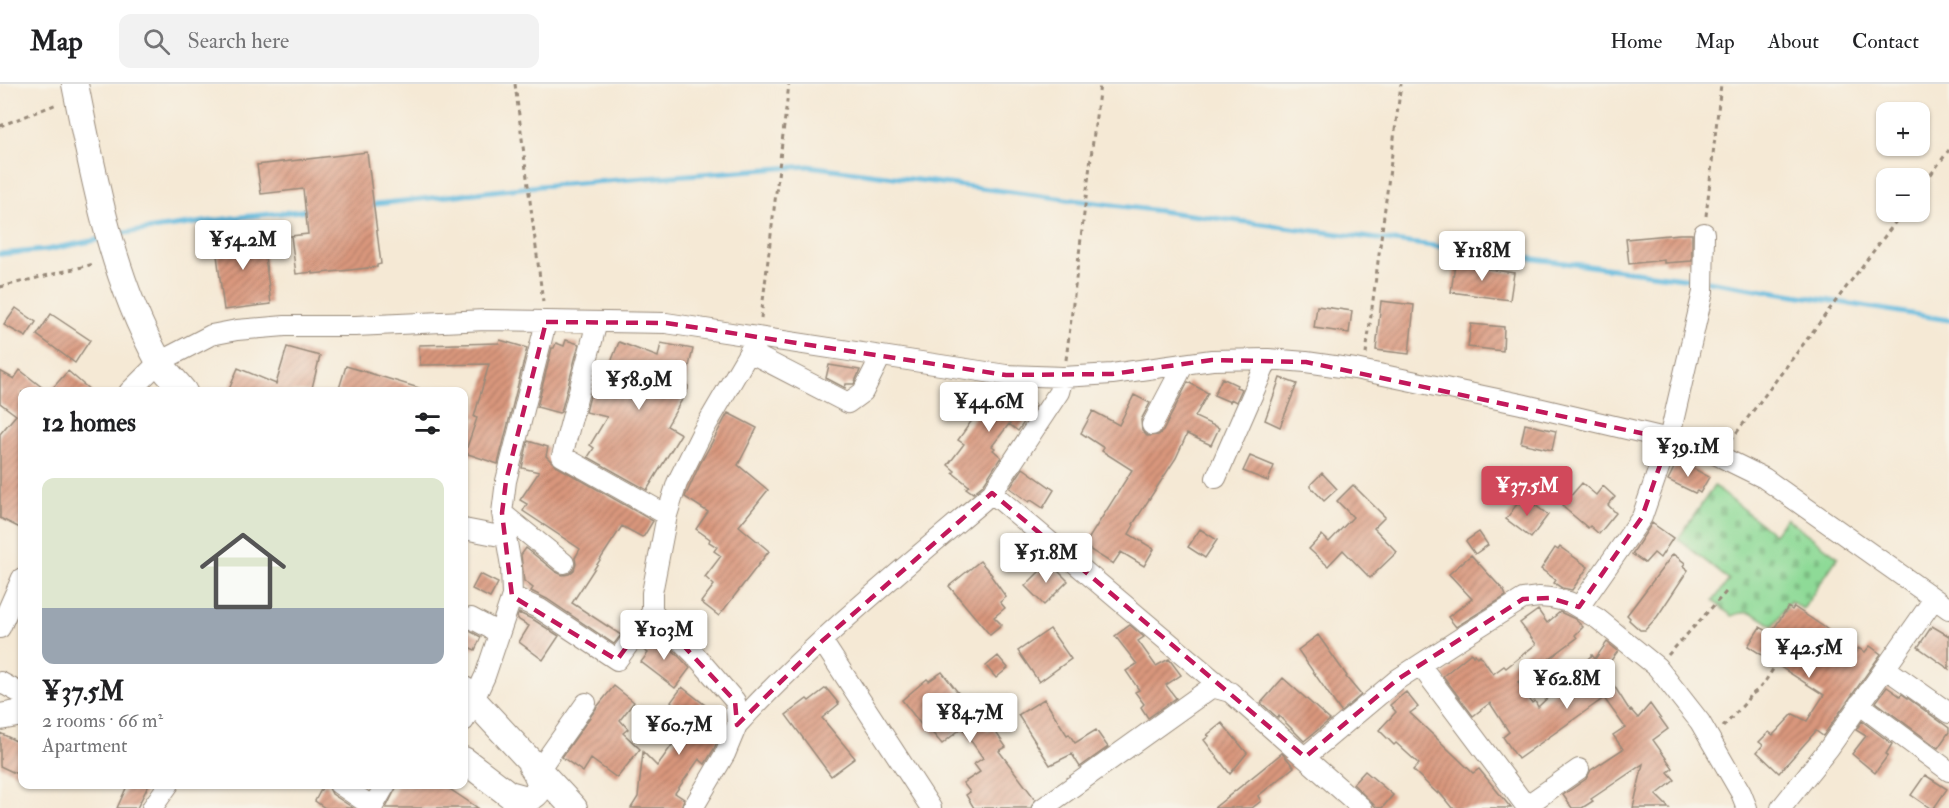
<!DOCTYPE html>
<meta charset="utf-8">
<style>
:root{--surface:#fff;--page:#f2f2f2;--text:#202124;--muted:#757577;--line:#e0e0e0;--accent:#d1495b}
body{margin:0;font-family:"IM FELL Double Pica",serif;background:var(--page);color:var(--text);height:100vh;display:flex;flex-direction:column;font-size:22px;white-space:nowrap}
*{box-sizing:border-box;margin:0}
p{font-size:20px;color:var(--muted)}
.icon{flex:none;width:33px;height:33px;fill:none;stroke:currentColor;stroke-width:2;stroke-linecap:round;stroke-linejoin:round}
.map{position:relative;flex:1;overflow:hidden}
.details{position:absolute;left:18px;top:303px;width:450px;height:402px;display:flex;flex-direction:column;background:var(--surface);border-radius:12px;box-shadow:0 2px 4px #0004}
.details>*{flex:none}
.tools{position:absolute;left:1876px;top:18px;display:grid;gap:12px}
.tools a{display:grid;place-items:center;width:54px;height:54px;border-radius:12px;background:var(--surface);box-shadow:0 2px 4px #0004;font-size:30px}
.price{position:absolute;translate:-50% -51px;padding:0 14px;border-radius:6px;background:#fff;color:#222;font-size:20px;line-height:39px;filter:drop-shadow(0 2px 3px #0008)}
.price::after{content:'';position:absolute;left:50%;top:36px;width:18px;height:14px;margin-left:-9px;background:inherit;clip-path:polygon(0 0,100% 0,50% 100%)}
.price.on{background:var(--accent);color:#fff}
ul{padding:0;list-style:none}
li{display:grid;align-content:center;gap:12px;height:318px;padding:0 24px}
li+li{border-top:2px solid var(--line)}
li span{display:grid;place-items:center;height:186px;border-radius:12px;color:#555}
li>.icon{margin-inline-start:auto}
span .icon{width:108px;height:108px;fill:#fffc;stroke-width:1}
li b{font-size:26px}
h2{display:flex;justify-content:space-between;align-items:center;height:72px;padding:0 24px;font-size:26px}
header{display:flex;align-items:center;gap:36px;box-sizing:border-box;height:84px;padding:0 30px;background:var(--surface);border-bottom:2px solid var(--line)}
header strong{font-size:28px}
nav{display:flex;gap:33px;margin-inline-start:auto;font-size:21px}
.search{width:420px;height:54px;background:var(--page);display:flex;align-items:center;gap:15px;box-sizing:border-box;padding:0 21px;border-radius:12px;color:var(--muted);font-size:22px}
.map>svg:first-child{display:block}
.cemetery{fill:url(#cemetery-stones);stroke:#64825a;stroke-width:1.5}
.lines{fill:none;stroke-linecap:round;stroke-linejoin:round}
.stream{stroke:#61b9de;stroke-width:5}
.building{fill:url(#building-hatch)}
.minor-casing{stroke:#988a7a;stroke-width:22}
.major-casing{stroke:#988a7a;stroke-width:28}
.path{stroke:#988a7a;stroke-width:3;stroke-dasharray:4.5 4.5;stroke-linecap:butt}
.minor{stroke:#fff;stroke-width:20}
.major{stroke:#fff;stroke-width:26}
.marked{fill:none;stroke:#c2185b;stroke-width:4.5;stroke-dasharray:12 8;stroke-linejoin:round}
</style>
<header>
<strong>Map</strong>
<div class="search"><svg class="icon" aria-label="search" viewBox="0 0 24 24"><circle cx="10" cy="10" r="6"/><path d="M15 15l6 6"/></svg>Search here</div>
<nav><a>Home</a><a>Map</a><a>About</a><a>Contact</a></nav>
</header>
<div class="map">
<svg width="1949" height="724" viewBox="0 0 1949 724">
<defs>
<pattern id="cemetery-stones" width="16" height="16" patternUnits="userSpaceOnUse" patternTransform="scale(1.5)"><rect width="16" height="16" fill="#8eda97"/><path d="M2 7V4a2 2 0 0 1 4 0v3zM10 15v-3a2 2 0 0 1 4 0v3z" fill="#7bbb82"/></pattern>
<pattern id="building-hatch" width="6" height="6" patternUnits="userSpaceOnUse" patternTransform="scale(1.5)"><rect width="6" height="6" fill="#d9977d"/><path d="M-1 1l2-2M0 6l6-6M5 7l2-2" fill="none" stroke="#b17b66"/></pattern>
</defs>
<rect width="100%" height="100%" fill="#f7f3e8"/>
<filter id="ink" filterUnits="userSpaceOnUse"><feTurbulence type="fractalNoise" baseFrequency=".0167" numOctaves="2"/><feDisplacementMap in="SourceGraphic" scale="12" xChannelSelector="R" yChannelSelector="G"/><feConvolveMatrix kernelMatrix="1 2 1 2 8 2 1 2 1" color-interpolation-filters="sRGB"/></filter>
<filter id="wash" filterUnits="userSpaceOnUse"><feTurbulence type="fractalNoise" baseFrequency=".008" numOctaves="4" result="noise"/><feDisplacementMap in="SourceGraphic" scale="24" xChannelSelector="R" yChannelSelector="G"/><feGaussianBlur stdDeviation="1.35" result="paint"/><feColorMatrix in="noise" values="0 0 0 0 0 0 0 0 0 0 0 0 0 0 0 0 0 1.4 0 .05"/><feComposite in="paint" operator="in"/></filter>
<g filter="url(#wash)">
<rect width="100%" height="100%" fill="#f5e9d5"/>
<path class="cemetery" d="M1714 402 1774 450 1786 434 1838 473 1803 525 1790 517 1773 542C1757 532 1751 524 1732 532L1713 517 1729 496 1678 455Z"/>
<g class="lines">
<path class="stream" d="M367 121 538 102 808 82 1699 196
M117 150 240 133 310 126
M0 170 46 166 102 155
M1708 197 1949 236"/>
</g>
<g id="blocks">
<path class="building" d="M367 68 381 180 377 181V183L313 190V188L296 190 291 152 308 150 303 105 261 110 257 81Z
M262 149 271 220 224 226 215 155Z
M1680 150H1692V177L1664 179V176L1629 180 1626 155Z
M1455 180 1514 189 1510 216 1451 208Z
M1381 217 1414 221 1409 270 1376 266Z
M1317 222 1352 227 1349 249 1314 244Z
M16 224 36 238 26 253 4 241Z
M51 230 90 256 75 279 37 251Z
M1471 240 1504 243 1503 267 1468 263Z
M500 256 527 264 498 380 465 369 477 334 474 333 489 280 420 281 419 261 499 259Z
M566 256 579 260 561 328 559 329 537 323 552 264H554L556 259 564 262Z
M619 258 658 273 661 259 693 265 685 300 688 302V305L667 342 681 350 647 406 588 373 594 364 590 361 607 333 586 328 592 304 600 306Z
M287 263 320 272 311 308H228L238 284 276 300Z
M829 281 860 286 854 300H846L845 304 826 294Z
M346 282 419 304 418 308H338Z
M20 286 48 308H22V445L0 434V350L16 331 0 319V287L14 295Z
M68 287 92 308H49Z
M1222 294 1237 301 1236 303 1242 305 1236 318 1231 315 1230 318 1214 311Z
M1280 294 1297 300 1280 343 1265 336Z
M1188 298 1208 309 1195 333 1219 344 1211 361 1187 350 1176 374 1133 440 1134 441 1129 450 1154 465 1144 482 1121 468 1113 480 1084 462 1132 386 1102 367 1104 364 1081 349 1093 327 1119 341 1134 311 1150 319 1141 336 1142 347 1147 352 1158 351 1163 347Z
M967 303 1013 307 1019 312 1026 304H1033L1032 318 1036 321 1018 347 1009 340 992 362 995 364 993 366 1001 373 983 401 973 409 966 404 969 402 953 389 955 387 948 381 964 360 958 356 985 318Z
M728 329 757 344 738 381 768 406 739 442 769 467 719 532 701 518 714 501 705 493 721 472 714 467 717 463 709 458 710 455 696 445 708 428 685 413 699 382Z
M1525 340 1556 347 1552 366 1521 359Z
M528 357 548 363 546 372 556 382 653 437 644 452 642 453 622 442 572 519 621 551 614 560 547 515 531 507 533 504 524 497 521 471 526 464 556 488 563 491 569 490 574 486 576 480 575 474 580 465 523 427 527 420 520 416 539 388 522 384Z
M1250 372 1274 382 1268 397 1243 387Z
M1678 376 1709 393 1700 409 1697 407 1695 409 1668 396Z
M1023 384 1054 406 1043 424 1031 416 1029 418 1010 404Z
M1322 389 1337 405 1324 417 1311 403V400Z
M1582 399 1596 411 1603 402 1615 413 1608 421 1616 429 1599 450 1590 442 1588 444 1562 422Z
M1353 401 1385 433 1374 444 1397 468 1370 494 1343 466 1328 482 1309 465 1322 451 1329 458 1353 433 1337 417Z
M1523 412 1548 431 1531 454 1506 435Z
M1652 439 1673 454 1660 474 1654 469 1645 479 1632 470Z
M1200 445 1217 456 1205 474 1188 463Z
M1479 448 1488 461 1475 470 1466 457Z
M1560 463 1588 483 1572 506 1562 504 1554 499 1556 496 1541 485 1555 464 1558 466Z
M1673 470 1685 479 1683 482 1688 486 1657 533 1645 546H1640L1629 536 1630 534 1627 531Z
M1471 471 1504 507 1506 512 1456 543 1448 533 1472 515 1449 490Z
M980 477 992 491 991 492 1006 513 1000 518 1005 524 994 533 1002 541 990 551 949 502Z
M1049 478 1068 497 1044 521 1025 502Z
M480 490 498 499 490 514 472 505Z
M1788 523 1792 526 1794 523 1824 543 1832 549 1826 559 1851 575 1858 564 1865 568 1870 562 1881 570 1823 652 1816 647 1779 689 1757 668 1763 661 1759 658 1769 648 1773 651 1793 630 1807 637 1824 611 1748 562 1760 543 1771 549Z
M1538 526 1547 539 1560 528 1575 535 1583 543 1575 551 1577 554 1518 598 1532 619 1535 617 1538 623 1592 571 1595 575 1607 558 1618 567 1604 586 1630 627 1631 626 1638 634 1650 620 1668 645 1653 656 1673 684 1668 688 1675 696 1656 711 1669 724H1633L1643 680 1591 715 1593 717 1582 724H1572L1563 711 1586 695 1591 686 1623 665 1613 651 1625 643 1604 614 1518 675 1503 653 1509 648 1490 619 1473 632 1443 592 1471 569 1473 572 1475 570 1477 573 1480 571 1493 590 1504 582 1506 584 1536 560 1520 539Z
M519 529 534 536 559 552 543 576 519 558 529 542 519 536 517 533Z
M1130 541 1144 553 1138 557 1156 582 1169 575 1181 591 1166 601 1176 614 1148 634 1141 623 1144 620 1135 608 1139 606 1126 587 1137 580 1115 552Z
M1932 542 1949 552V585L1918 563Z
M464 544 481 553 475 566 464 561Z
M1050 545 1071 575 1039 598 1018 567Z
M651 550 658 555 660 553 662 555 690 584 675 604 641 578 648 569 641 564Z
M1318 551 1347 592 1346 593 1361 611 1341 628 1298 566Z
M998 572 1008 584 996 594 986 582Z
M942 588 988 647 993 644 1006 663 999 667 1035 715 1031 724H974L966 711 970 708 963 699 980 688 974 680 983 674 962 644 942 660 929 645 926 647 902 616 927 595 929 597Z
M1283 594 1330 636 1304 657 1279 632 1278 634 1261 619Z
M614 602 634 618 620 636 628 645 623 649 640 665 617 694 591 675 583 688 562 673 597 623Z
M682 603 723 635 717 643 722 646 714 665 705 680 699 675 675 709 684 715 681 724H631L638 713 643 668 657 682 690 636 688 634 690 632 671 618Z
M1887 603 1900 612 1902 610 1949 644V648L1938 664 1876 618Z
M826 604 839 620 822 634 855 674 831 692 786 631 807 615 809 617Z
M1406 608 1418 623 1410 629 1473 689 1479 685 1511 724H1452L1439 708 1438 710 1413 686 1419 680 1396 659 1394 661 1379 646 1396 628 1390 621Z
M1044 615 1067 651 1069 650 1075 659 1096 646 1108 663 1080 683 1072 670 1050 681 1018 631Z
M1862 637 1892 660 1886 670 1888 671 1875 689 1852 670 1866 652 1856 646Z
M1222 639 1247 669 1230 690 1204 656 1209 652 1207 651Z
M0 649 22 660V690L18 688 17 690 0 682Z
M1282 669 1294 683 1258 712 1261 717 1252 724H1214Z
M1365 687 1393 711 1382 724H1377L1353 700Z
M1925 691 1947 705 1934 724H1930L1911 711Z
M128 700H149L137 724H117Z
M324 700H327L332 710 353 724H325L315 717Z
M398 700H442L478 724H386Z"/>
</g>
</g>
<g filter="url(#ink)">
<use href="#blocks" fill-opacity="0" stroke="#988a7a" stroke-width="1.5"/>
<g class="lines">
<defs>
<path id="minor" d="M597 238 562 372 667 431
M749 268 848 319 863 308 881 272
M1063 293 1059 308 992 409 1224 605
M129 308 159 278 211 251 237 246 285 242H355L486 236 666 239 1006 291 1063 293 1112 290 1212 276 1268 275 1306 278 1355 285 1521 320 1669 355 1713 369 1764 394 1949 525
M1152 341 1184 280
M1216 394 1268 275
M502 429 564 479
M464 445 505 453
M512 512 540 525 617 576 652 528
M1579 523 1642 433 1669 355 1703 208 1704 149
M471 534 499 549
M0 544 22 494
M822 557 931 724
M1420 581 1526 722 1579 685
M1885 584 1949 629
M0 598 22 610
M1859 620 1949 687
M464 637 485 592 512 512 511 482 502 429 506 397 546 238
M737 641C814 557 905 483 992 409
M1305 673 1398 595 1464 552 1523 515 1539 513 1551 514 1569 518 1598 535 1657 583 1700 638 1741 709 1747 724
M538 687 586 619
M339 700 373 723
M152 724 169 700
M372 724 386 700
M693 724 725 670 737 641 735 617 696 572 652 528V509L667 431 677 399 703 347 758 253
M1043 724 1212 603 1230 608 1362 724
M1781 724 1829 664 1934 515"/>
<path id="major" d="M75 0C94 94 111 191 158 276 164 287 176 297 184 308
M464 606 574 724
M0 633 22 629
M464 676 523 721
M509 710 527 715C546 708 540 694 531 681"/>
</defs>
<use href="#minor" class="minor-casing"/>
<use href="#major" class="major-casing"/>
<path class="path" d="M515 0 543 218
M0 42 57 20
M1920 105 1949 66
M1706 132 1721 0
M0 203 94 180
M761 234 789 0
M1366 270 1401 0
M1066 276 1100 0
M1731 356 1903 128
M1668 571 1726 508
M1723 643 1746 618 1750 611C1761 606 1767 594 1774 584"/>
<use href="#minor" class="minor"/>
<use href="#major" class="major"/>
</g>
</g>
<path class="marked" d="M546 238 666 239 1006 291 1112 290 1212 276 1306 278 1669 355 1642 433 1579 523 1551 514 1523 515 1398 595 1305 673 992 409 822 557 737 641 735 617 652 528 617 576 512 512 502 429 506 397Z"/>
</svg>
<div class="tools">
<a>+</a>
<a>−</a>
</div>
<b class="price" style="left:243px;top:187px">¥54.2M</b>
<b class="price" style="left:1482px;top:198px">¥118M</b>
<b class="price" style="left:639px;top:327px">¥58.9M</b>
<b class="price" style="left:989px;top:349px">¥44.6M</b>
<b class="price" style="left:1688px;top:394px">¥39.1M</b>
<b class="price on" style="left:1527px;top:433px">¥37.5M</b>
<b class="price" style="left:1046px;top:500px">¥51.8M</b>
<b class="price" style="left:664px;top:577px">¥103M</b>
<b class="price" style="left:1809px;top:595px">¥42.5M</b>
<b class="price" style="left:1567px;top:626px">¥62.8M</b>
<b class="price" style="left:970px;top:660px">¥84.7M</b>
<b class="price" style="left:679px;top:672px">¥60.7M</b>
<section class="details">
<h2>12 homes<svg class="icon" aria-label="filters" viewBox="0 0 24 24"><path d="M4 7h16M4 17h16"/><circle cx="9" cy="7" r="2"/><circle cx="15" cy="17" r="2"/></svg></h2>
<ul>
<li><span style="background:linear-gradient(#dfe7d0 70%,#9aa5b1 0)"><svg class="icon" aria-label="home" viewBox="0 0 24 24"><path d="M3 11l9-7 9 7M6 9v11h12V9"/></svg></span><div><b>¥37.5M</b><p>2 rooms · 66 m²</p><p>Apartment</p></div></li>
</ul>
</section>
</div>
